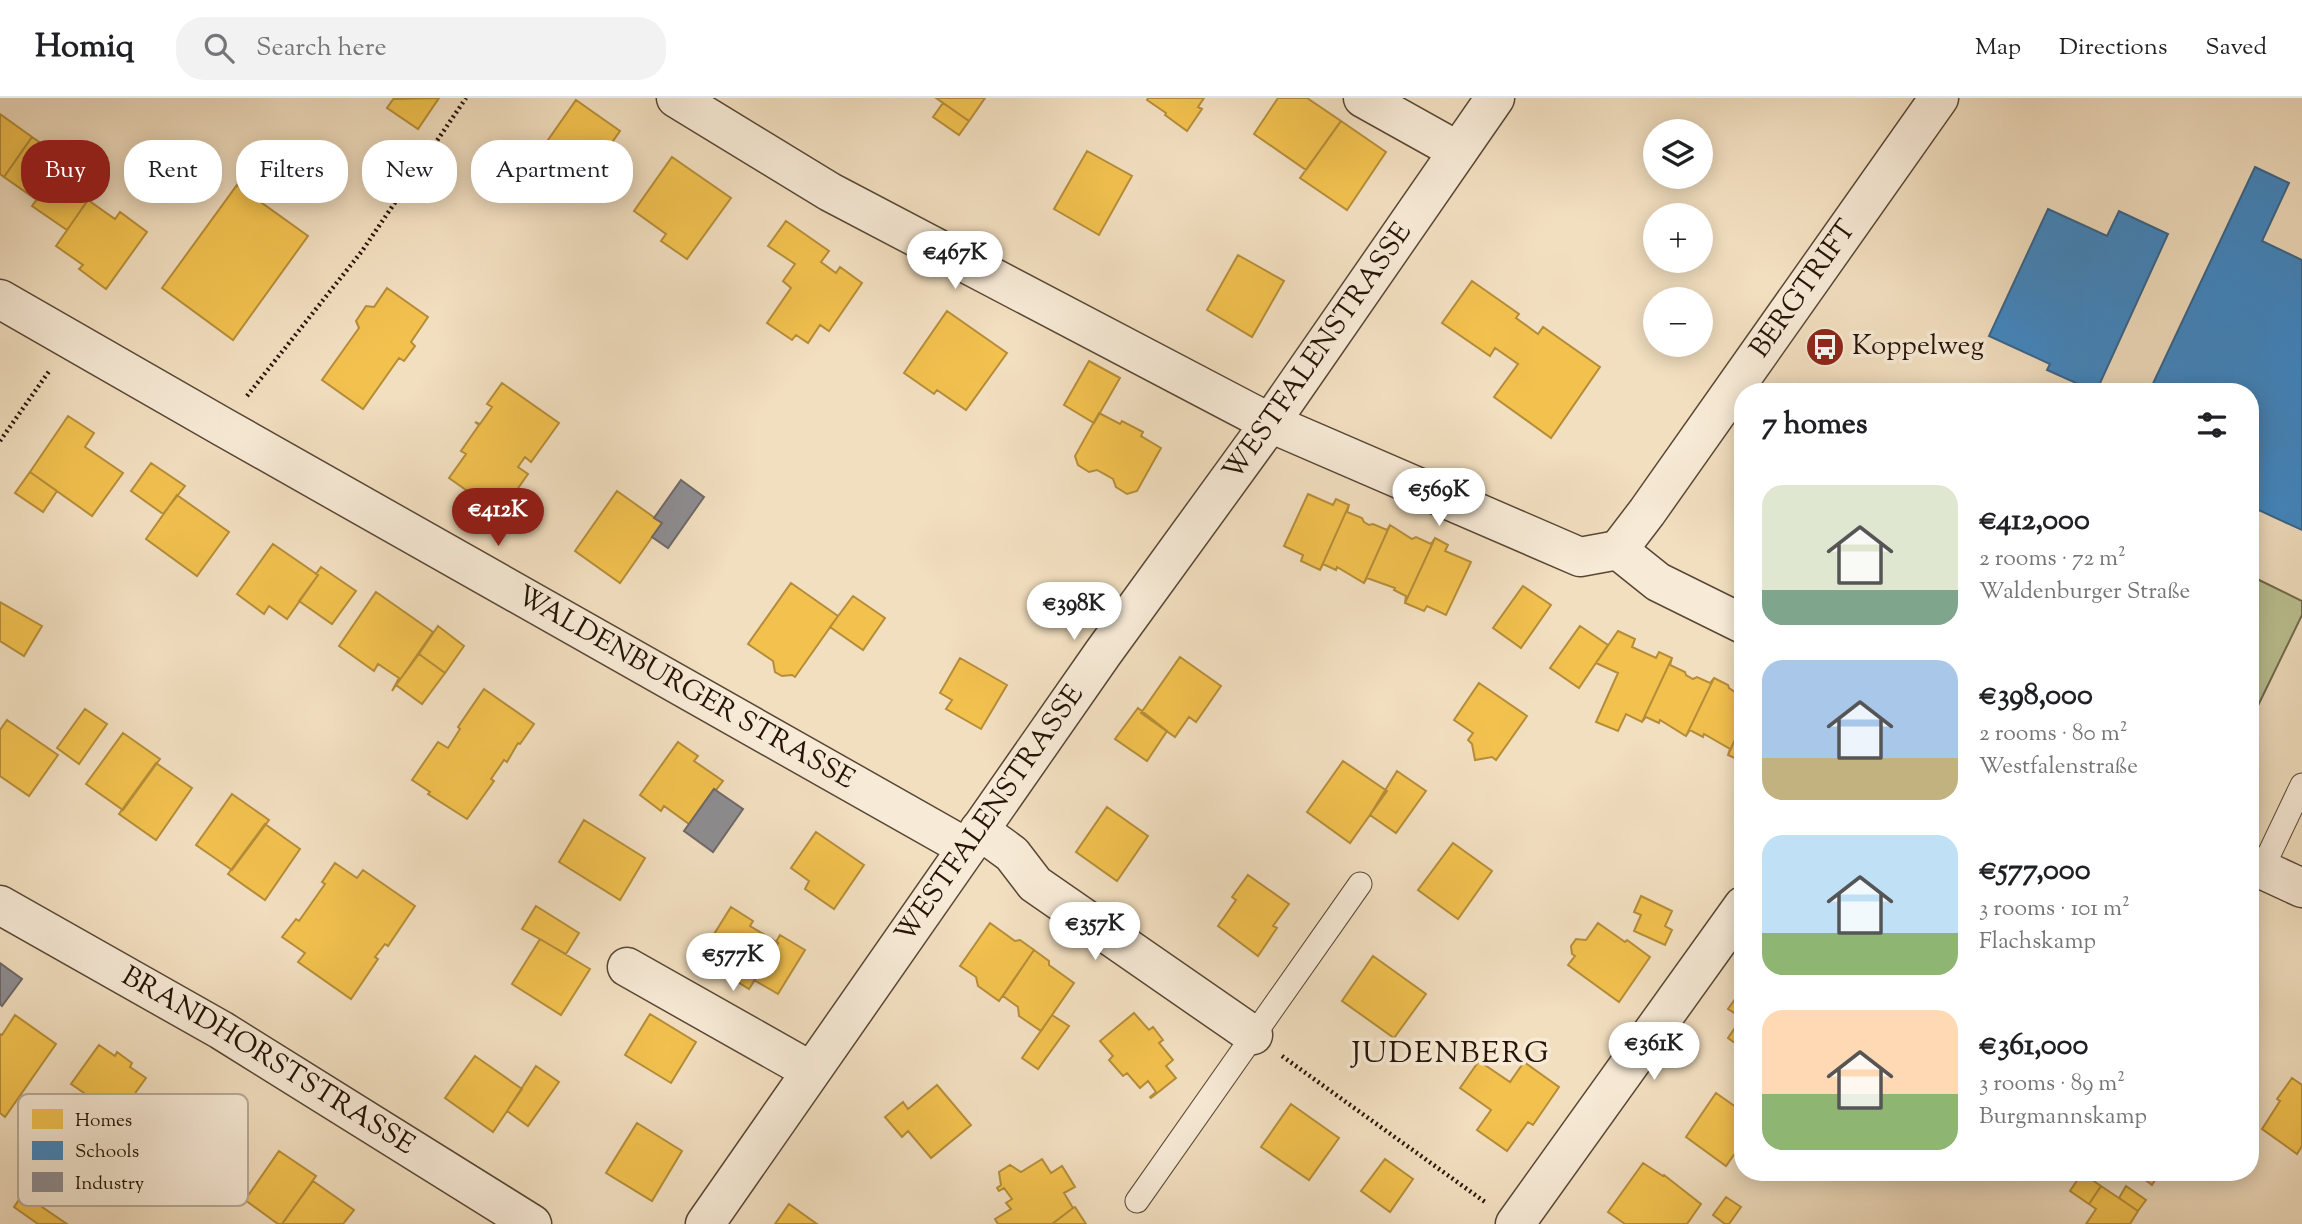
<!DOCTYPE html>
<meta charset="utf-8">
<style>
:root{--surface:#fff;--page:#f2f2f2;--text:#202124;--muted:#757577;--line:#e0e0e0;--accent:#8f2418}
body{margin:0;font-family:"Sorts Mill Goudy",serif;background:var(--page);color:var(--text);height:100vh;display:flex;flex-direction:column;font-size:26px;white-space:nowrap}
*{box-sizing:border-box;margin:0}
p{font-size:23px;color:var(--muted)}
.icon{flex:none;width:38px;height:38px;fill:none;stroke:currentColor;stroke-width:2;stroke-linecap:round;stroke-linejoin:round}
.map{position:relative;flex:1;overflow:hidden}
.details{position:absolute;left:1734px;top:285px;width:525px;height:798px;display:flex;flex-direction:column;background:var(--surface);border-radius:28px;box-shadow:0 4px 18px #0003}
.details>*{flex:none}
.top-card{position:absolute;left:21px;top:42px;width:665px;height:63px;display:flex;gap:14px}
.controls{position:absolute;left:1643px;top:21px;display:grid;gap:14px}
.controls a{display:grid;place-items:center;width:70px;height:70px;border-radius:50%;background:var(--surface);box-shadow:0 4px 18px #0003;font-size:35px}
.price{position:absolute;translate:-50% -60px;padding:0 16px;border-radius:24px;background:#fff;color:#222;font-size:23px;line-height:46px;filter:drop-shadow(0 2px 4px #0008)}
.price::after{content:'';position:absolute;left:50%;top:42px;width:21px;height:16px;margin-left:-10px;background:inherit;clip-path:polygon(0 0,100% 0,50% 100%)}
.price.on{background:var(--accent);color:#fff}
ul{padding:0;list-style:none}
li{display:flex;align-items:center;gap:21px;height:175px;padding:0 28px}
li span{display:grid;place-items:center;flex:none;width:196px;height:140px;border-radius:21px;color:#555}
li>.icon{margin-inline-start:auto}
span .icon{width:84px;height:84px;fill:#fffc;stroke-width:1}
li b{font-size:30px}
h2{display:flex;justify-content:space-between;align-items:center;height:84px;padding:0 28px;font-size:30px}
.tag{padding:0 24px;border-radius:28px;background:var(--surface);box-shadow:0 4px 18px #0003;font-size:24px;line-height:63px}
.tag.on{background:var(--accent);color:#fff}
header{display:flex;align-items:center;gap:42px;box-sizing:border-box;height:98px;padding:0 35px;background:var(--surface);border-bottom:2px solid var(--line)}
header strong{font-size:33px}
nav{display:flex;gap:38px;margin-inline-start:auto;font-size:24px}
.search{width:490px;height:63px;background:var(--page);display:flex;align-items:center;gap:18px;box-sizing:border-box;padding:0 24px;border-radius:28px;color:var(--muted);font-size:26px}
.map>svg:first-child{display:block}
.green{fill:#bbc192;stroke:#706a4c;stroke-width:2}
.homes{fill:#f2c14e;stroke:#b58d39;stroke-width:2}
.schools{fill:#3f88c5;stroke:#38658c;stroke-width:2}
.industry{fill:#8d8d92;stroke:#6e6968;stroke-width:2}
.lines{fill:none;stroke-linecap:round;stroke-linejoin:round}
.lane-casing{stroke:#594735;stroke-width:25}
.street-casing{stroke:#594735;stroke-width:41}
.path{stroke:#261407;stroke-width:4.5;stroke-dasharray:2 3.5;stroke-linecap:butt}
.lane{stroke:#f7ead6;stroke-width:23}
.street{stroke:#f7ead6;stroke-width:38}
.labels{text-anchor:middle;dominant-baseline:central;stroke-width:7;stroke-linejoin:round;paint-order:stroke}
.street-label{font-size:28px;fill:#261407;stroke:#f7ead6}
.poi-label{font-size:28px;fill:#261407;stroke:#f7ead6;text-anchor:start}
.neighbourhood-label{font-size:30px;letter-spacing:2px;fill:#261407;stroke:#f7ead6}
.key{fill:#f7ead6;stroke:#b8aa98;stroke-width:2}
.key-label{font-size:19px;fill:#261407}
</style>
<header>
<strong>Homiq</strong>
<div class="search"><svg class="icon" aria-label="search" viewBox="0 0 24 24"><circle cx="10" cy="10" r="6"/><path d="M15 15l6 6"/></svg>Search here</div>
<nav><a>Map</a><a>Directions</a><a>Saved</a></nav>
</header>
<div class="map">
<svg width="2302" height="1126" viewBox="0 0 2302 1126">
<rect width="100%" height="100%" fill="#f2dfc0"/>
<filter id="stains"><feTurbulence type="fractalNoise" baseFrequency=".00286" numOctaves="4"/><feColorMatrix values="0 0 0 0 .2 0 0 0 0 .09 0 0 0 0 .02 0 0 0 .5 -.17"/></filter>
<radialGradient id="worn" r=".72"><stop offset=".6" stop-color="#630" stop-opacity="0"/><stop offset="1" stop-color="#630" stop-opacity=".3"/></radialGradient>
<path class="green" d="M2251 478 2302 503V517L2251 622Z"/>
<path class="homes" d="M394 0 395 1 439 0 418 31 387 10Z
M936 0H985L969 23Z
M1148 0H1204L1198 9 1202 11 1187 33 1165 17 1166 15 1147 2Z
M1278 0H1307L1341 23 1306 72 1254 36Z
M576 2 620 33 578 93 534 62Z
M943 5 969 23 959 37 933 19Z
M0 16 32 39 4 79 0 76Z
M1341 23 1386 54 1347 112 1300 80Z
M32 39 65 62 37 102 4 79Z
M1087 53 1132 78 1099 137 1054 111Z
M672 59 731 100 687 161 661 143 666 136 634 113Z
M63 65 99 91 90 103 88 102 67 132 32 108Z
M237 87 308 138 233 242 162 190Z
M88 102 115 121 120 114 147 134 106 191 79 171 83 167 56 148Z
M786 123 829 153 821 164 836 175 840 169 862 185 829 233 820 227 808 245 796 237 792 242 767 225 791 190 783 183 795 166 768 148Z
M1238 157 1284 183 1252 239 1207 212Z
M1472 183 1519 216 1516 220 1538 236 1543 229 1600 269 1551 340 1494 299 1518 266 1495 250 1490 258 1442 225Z
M387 190 428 219 411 244 415 248 404 263 399 260 363 311 322 282 359 230 356 223 366 208 374 209Z
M947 213 1007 255 966 312 937 292 934 296 904 275Z
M1089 263 1120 280 1094 325 1064 307Z
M502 285 559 325 531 364 525 359 518 369 528 376 500 416 449 380 466 356 461 353 479 327 475 324 480 326 492 309 487 306Z
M1099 315 1120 326 1122 323 1143 334 1141 338 1161 350 1137 393 1127 396 1116 389 1113 381 1097 372 1089 374 1078 367 1075 358Z
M68 318 94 335 85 349 123 375 92 418 30 374Z
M151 365 185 388 163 416 131 393Z
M30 374 57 393 43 414 15 395Z
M617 393 662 425 620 485 575 453Z
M1308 396 1333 407 1336 401 1349 407 1320 472 1301 463 1303 457 1284 448Z
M177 397 229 434 197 478 146 441Z
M1349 407 1347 414 1362 420 1364 424 1369 427 1373 426 1387 432 1390 427 1364 485 1337 469 1336 472 1323 466 1320 472Z
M1390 427 1412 441 1416 439 1431 446 1435 440 1405 505 1406 498 1394 492 1395 490 1367 480 1364 485Z
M1435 440 1448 447 1445 453 1471 464 1446 517 1427 508 1424 513 1405 505Z
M273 446 318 477 287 521 269 508 264 516 237 496Z
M321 469 356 493 332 526 299 503 318 477 316 476Z
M791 485 838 518 795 579 792 577 782 578 775 574 773 563 748 546Z
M1523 488 1551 507 1521 550 1493 530Z
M376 494 433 534 392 593 399 580 378 566 374 573 339 548Z
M853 498 885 520 863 552 830 529Z
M0 504 42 528 24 558 0 543Z
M438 528 464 548 445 575 419 556Z
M1580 528 1608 547 1579 590 1550 570Z
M1618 533 1635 541 1632 549 1656 560 1659 554 1672 560 1642 624 1626 616 1618 633 1596 624 1618 575 1596 565Z
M419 556 445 575 422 606 396 587Z
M1180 559 1221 588 1196 624 1189 619 1175 639 1141 615Z
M960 560 1007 587 981 631 946 611 952 602 940 595Z
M1672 560 1670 567 1685 574 1686 577 1693 581 1697 579 1710 585 1714 580 1686 638 1660 622 1659 625 1646 619 1642 624Z
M1714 580 1728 587 1729 590 1735 594 1740 592 1743 593V624L1728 657 1730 651 1704 636 1703 639 1690 632 1686 638Z
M1479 585 1527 618 1496 662 1492 659 1475 662 1472 646 1468 642 1473 635 1454 622Z
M484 591 534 626 520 646 518 645 507 664 504 662 491 681 494 683 467 721 428 696 430 694 412 682 438 644 448 650 460 631 458 629Z
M1138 610 1167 633 1147 663 1115 641Z
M85 611 107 626 79 666 57 650Z
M7 622 58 657 29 698 0 678V632Z
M1743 624V664L1728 657Z
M123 635 160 661 123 712 86 686Z
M678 644 698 658 694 663 723 683 716 692 714 691 689 726 664 708 661 713 640 697Z
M1343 663 1387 693 1350 745 1307 714Z
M156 665 192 690 156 742 119 716Z
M1397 673 1426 693 1396 735 1370 717Z
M232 696 269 722 232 772 196 747Z
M1107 709 1148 738 1117 783 1076 754Z
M584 722 645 760 620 802 559 764Z
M265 726 300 751 265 802 228 776Z
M816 734 864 767 834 811 805 791 809 783 791 770Z
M1453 745 1492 773 1458 821 1418 792Z
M335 765 357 780 363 772 415 808 388 848 385 846 375 859 378 861 351 901 298 864 305 855 282 839 296 821 299 823 325 786 322 784Z
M1248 777 1289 806 1273 828 1277 830 1258 858 1218 828 1236 802 1232 799Z
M1641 798 1672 813 1665 828 1672 832 1665 847 1634 833 1641 817 1634 814Z
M536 808 579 835 566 856 522 831Z
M731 809 753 823 750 828 778 845 749 891 719 872 716 877 696 865Z
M990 825 1015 843 1020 842 1034 852 999 903 978 888 976 879 960 868Z
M1598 825 1625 844 1627 842 1650 859 1619 904 1568 867 1575 858 1572 856 1571 848 1576 841 1586 842Z
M780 837 805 852 778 896 754 882 778 845 776 844Z
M540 841 590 871 561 917 512 886Z
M1034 852 1049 863V867L1074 885 1041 933 1019 918 1018 909 1003 898Z
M1373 858 1426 896 1394 940 1342 903Z
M1743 890V918L1742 920 1728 911Z
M1134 915 1149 932 1153 929 1163 942 1159 945 1173 962 1166 968 1176 980 1151 1000 1150 999 1156 994 1148 983 1140 990 1127 975 1123 978 1109 962 1113 958 1100 943Z
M650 916 696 944 671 985 625 957Z
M15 917 56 946 5 1019 0 1015V936L2 937Z
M1052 917 1069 928 1038 971 1022 960Z
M1743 918V951L1728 940Z
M99 947 115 958 117 954 132 965 130 969 146 980 118 1019 102 1008 97 1009 88 1002 87 997 71 986Z
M475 958 522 991 493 1034 445 1000Z
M1479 963 1510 984 1524 964 1559 989 1533 1027 1528 1024 1507 1053 1477 1032 1491 1012 1460 990Z
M536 968 559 984 528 1028 507 1013Z
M2292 980 2302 987V1048L2297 1056 2262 1031 2280 1003 2277 1001Z
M937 987 971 1027 931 1060 908 1033 902 1039 885 1019 903 1004 908 1011Z
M1716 995 1743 1014V1044L1726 1068 1686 1039Z
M1291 1006 1339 1040 1309 1082 1261 1049Z
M637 1025 682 1053 652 1103 606 1075Z
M279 1053 316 1078 282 1126H278L245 1102Z
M1042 1061 1051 1075 1062 1068 1075 1089 1064 1095 1073 1110 1052 1126H998L995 1121 1011 1111 1006 1105 1012 1101 1004 1090 999 1093 997 1090 1001 1087 999 1074 1010 1067 1021 1074Z
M1385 1061 1413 1081 1390 1114 1361 1093Z
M1643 1065 1663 1078 1664 1077 1701 1106 1687 1126H1625L1608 1114Z
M2135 1074H2160L2152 1087Z
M2082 1075 2101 1088 2089 1106 2070 1093Z
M313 1083 354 1112 343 1126H282Z
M2101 1088 2138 1113 2130 1126H2086L2096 1111 2089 1106Z
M2126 1088 2146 1102 2138 1113 2119 1100Z
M23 1096 67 1126H38L14 1109Z
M1726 1099 1741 1109 1729 1126H1725L1713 1117Z
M789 1106 817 1126H775Z
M1075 1109 1086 1126H1052L1073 1110Z"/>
<path class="schools" d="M2255 69 2289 85 2262 143 2302 162V432L2250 408V294H2149Z
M2048 111 2107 138 2119 113 2168 136 2096 294 2047 272 2050 266 1989 238Z"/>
<path class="industry" d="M681 382 704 399 668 450 652 439 662 425 654 420Z
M714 691 743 711 713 754 684 733Z
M0 865 22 881 2 908 0 906Z"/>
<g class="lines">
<defs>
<path id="lane" d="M2262 771 2302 687
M1137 1103 1360 786"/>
<g id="street">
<path d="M676 0 830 94 1270 325 1580 459 1618 452 1658 484 1743 526"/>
<path d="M1363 0 1458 53"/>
<path id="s1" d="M0 201 223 329 967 750"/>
<path id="s2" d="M1618 452 1647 414 1939 0"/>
<path d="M979 732 1012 756 1035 786 1253 937"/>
<path d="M2250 766 2302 790"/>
<path id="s3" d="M0 807 221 932 532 1126"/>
<path d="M627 869 811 973"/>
<path id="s4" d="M705 1126 1103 555 1270 325 1495 0"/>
<path d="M1515 1126 1743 808"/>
</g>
</defs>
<use href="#lane" class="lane-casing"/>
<use href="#street" class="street-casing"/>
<path class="path" d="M247 298 362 153 466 0
M0 343 50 272
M1282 958 1485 1104"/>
<use href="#lane" class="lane"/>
<use href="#street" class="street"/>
</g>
<defs>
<symbol id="bus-disc" viewBox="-11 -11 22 22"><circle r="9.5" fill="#8f2418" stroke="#f7ead6"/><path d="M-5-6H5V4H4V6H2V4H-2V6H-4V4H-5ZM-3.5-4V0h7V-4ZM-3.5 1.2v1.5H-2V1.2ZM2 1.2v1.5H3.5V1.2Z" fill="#fff"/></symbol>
</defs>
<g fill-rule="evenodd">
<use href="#bus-disc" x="1803" y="227" width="44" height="44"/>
</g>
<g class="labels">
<g class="street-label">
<text stroke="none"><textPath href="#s2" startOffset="320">BERGTRIFT</textPath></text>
<text stroke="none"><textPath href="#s4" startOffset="1066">WESTFALENSTRASSE</textPath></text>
<text stroke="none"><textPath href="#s1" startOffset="788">WALDENBURGER STRASSE</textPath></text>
<text stroke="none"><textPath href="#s4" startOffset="499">WESTFALENSTRASSE</textPath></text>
<text stroke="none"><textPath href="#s3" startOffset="310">BRANDHORSTSTRASSE</textPath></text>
</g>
<g class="poi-label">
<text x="1852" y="249">Koppelweg</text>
</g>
<g class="neighbourhood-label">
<text x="1451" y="956">JUDENBERG</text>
</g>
</g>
<rect x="18" y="996" width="230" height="112" rx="10" class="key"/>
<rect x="32" y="1011" width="31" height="20" fill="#f2c14e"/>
<rect x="32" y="1043" width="31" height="19" fill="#3f88c5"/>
<rect x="32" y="1074" width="31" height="20" fill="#8d8d92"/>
<g class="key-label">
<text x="75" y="1028">Homes</text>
<text x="75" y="1059">Schools</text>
<text x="75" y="1091">Industry</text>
</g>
<rect width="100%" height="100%" filter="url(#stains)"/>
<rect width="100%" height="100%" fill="url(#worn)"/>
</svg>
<div class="controls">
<a><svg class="icon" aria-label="layers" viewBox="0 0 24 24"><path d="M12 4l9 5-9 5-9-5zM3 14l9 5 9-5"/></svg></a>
<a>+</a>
<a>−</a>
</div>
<b class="price" style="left:955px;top:193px">€467K</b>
<b class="price" style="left:1439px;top:430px">€569K</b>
<b class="price on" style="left:498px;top:450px">€412K</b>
<b class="price" style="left:1074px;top:544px">€398K</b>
<b class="price" style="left:1095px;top:864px">€357K</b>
<b class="price" style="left:733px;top:895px">€577K</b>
<b class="price" style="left:1654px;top:984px">€361K</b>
<div class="top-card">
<a class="tag on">Buy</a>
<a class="tag">Rent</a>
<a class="tag">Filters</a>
<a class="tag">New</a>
<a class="tag">Apartment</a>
</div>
<section class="details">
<h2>7 homes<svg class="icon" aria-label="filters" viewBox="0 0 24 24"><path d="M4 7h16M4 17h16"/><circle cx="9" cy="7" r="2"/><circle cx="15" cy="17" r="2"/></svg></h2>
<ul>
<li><span style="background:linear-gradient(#dfe7d0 75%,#7fa58c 0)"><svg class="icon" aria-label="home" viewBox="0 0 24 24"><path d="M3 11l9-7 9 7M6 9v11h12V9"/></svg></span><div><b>€412,000</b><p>2 rooms · 72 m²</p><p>Waldenburger Straße</p></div></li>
<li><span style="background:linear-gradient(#a9c7e8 70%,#c2b280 0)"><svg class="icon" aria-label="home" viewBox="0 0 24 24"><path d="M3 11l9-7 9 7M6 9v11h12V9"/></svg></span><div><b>€398,000</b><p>2 rooms · 80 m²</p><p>Westfalenstraße</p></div></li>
<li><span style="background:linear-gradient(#bfe0f5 70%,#8fb573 0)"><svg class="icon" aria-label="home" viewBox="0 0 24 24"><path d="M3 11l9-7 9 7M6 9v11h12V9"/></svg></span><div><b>€577,000</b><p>3 rooms · 101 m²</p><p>Flachskamp</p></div></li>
<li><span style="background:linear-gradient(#ffd9b3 60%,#8fb573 0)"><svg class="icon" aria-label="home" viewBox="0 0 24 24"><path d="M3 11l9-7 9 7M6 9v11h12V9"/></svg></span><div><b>€361,000</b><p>3 rooms · 89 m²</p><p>Burgmannskamp</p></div></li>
</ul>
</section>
</div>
